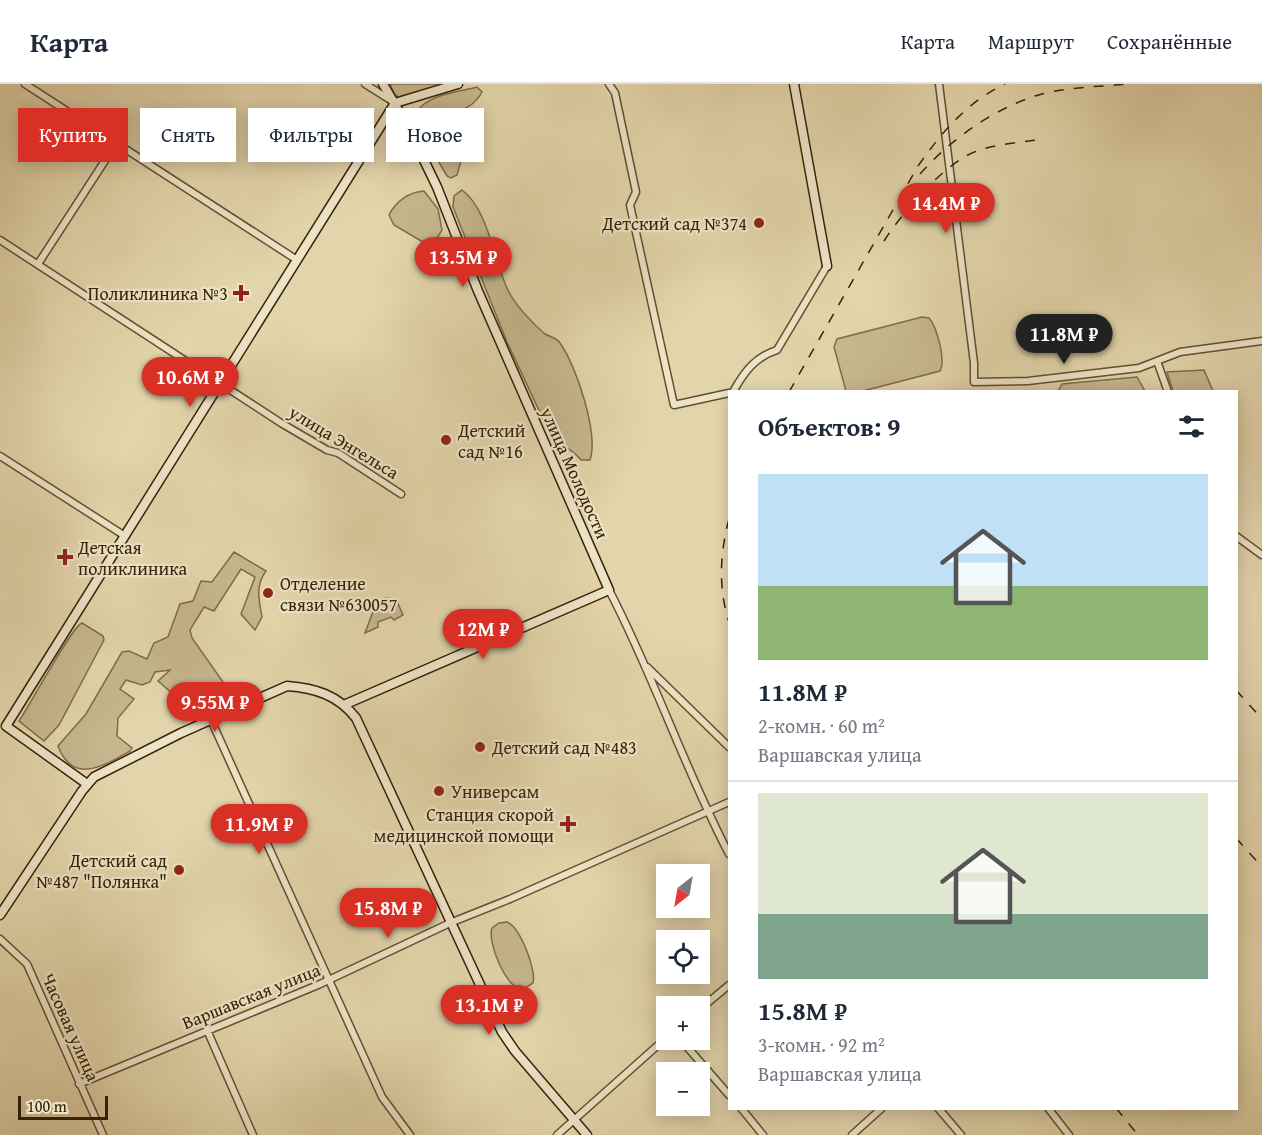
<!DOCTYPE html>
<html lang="ru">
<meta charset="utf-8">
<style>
:root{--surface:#fff;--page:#f2f2f3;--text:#1f2937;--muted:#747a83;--line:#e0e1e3;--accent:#d93025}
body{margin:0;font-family:"Gentium Book Plus",serif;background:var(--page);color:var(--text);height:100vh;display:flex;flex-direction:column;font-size:22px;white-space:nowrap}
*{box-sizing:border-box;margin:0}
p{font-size:20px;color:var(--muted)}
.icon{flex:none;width:33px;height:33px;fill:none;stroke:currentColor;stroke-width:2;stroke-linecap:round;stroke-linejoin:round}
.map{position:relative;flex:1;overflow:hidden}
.side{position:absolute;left:728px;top:306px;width:510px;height:720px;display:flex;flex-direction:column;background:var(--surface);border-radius:0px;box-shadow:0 3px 15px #0003}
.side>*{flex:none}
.hud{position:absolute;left:18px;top:24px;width:570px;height:54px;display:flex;gap:12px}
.needle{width:39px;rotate:211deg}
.fabs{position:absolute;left:656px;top:780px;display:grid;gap:12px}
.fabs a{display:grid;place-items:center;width:54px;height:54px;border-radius:0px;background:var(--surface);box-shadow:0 3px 15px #0003;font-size:30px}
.scale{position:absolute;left:18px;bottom:15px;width:90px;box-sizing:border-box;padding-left:6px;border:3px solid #372204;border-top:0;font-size:16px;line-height:21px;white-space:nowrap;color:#372204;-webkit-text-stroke:4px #ede4c8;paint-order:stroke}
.price{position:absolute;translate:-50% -51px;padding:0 14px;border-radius:21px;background:var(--accent);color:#fff;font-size:20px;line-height:39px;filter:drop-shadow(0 2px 3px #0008)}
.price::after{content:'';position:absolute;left:50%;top:36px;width:18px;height:14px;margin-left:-9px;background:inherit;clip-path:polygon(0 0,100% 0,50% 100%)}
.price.active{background:#222;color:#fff}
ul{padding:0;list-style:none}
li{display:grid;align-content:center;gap:12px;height:318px;padding:0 30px}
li+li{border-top:2px solid var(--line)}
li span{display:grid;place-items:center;height:186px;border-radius:0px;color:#555}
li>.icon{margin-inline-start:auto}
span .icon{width:108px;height:108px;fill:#fffc;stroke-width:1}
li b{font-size:26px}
h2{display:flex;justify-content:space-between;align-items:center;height:72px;padding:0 30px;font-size:26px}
.tag{padding:0 21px;border-radius:0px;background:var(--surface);box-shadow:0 3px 15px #0003;font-size:21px;line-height:54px}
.tag.active{background:var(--accent);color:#fff}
header{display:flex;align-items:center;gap:36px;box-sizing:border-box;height:84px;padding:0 30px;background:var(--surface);border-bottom:2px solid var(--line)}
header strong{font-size:28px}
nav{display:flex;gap:33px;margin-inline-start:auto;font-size:21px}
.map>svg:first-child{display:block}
.green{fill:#c6b78f;stroke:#7e6c4a;stroke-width:1.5}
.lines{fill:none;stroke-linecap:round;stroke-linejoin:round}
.street-casing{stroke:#624f2e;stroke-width:9}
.secondary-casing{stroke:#372204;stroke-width:11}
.street{stroke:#ede4c8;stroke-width:6}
.secondary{stroke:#ede4c8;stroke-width:8}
.rail{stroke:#372204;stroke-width:1.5;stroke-dasharray:10 10;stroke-linecap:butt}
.poi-dot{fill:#8f2418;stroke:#ede4c8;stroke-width:2}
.labels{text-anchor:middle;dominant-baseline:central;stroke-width:4.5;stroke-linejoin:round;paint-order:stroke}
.poi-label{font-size:18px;fill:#372204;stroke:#ede4c8;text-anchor:start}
.street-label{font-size:18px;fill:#372204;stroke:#ede4c8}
</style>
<header>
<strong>Карта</strong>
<nav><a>Карта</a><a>Маршрут</a><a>Сохранённые</a></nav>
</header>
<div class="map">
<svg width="1262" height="1051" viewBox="0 0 1262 1051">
<rect width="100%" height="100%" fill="#e3d5ab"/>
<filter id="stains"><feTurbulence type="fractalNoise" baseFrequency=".00333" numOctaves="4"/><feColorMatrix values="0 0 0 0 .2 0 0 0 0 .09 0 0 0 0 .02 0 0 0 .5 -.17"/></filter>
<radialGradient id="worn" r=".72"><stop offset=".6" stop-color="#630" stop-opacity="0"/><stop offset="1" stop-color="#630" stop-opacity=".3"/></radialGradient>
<path class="green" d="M390 0H448L400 14 395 11Z
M477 3 482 8C474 23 462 26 447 32L444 41 461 77 457 91 451 94 447 92 414 36C418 11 456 9 477 3Z
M462 106C488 125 494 176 507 204 514 220 532 239 545 250 550 253 557 254 560 259 576 281 599 350 590 376H581C571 364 561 362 551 352L507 258 453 123 454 112Z
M424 107 438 125 442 146 436 156 428 161 394 141 389 131C396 117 409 108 424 107Z
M922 233 929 234C937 243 946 277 940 287L863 307H846L834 263 837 255Z
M1204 286 1213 307H1173L1167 288Z
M1137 293 1145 307H1058L1062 300Z
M234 468 266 487C255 501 259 517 262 533L255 546 241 530 255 493 241 485 214 527 204 523 190 546 192 554 223 598 228 625C205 641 202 620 187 607L173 610 158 597 170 586 155 588 150 598 142 601 126 596 120 605 134 615 118 634 117 652 132 664 130 667C105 681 73 702 58 662L86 630 122 568 129 567 147 575 154 559 168 553 180 520 193 517 201 497 212 498Z
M385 514 396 515 403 531 394 536 391 533 378 538V543L365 549 374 525Z
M82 539 103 552 104 556 59 641 44 657 19 637C30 621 72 542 82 539Z
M507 838C520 843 537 887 533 899L522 906C506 904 487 858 492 844L499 839Z"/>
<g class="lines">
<defs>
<path id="street" d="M25 0 297 176
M365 0 392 17
M609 0 615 9 636 108 630 121 674 321 729 309
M939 0 974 279V298L1028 297 1139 284 1180 268 1262 257
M0 156 281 339 327 366 338 369 401 410
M38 180 117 58
M1157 277 1168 308
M733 308C744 288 755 273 777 266L827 182
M0 372 125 452
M1236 452 1262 471
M609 506C654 592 684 684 729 770
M647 583 729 663
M211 636 382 1013 410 1051
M0 855 27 880 103 1051
M699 926 729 901
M207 946 253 1051
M681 956 729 1011
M79 1000 318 901 450 839 510 815 729 718
M741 1024 763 1051
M938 1024 961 1051
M1048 1024 1069 1051
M557 1051 666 954
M852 1051 882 1024"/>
<path id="secondary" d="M794 0 827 182
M395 19 458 0
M346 620 609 506 478 207 437 103 408 43 383 0
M87 700 6 642 395 19
M0 831 82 707 94 693 181 649 287 602C315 604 338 611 356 634L502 948 515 967 587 1051"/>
</defs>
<use href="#street" class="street-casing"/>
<use href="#secondary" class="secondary-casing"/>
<use href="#street" class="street"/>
<use href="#secondary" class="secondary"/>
<path class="rail" d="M920 90C950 56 992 26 1035 12 1063 3 1097 3 1127 0
M884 157C902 129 945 78 977 67 996 60 1017 59 1037 56
M789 308 918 82C942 48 967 18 1005 0
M729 435C720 469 718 504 729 538
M1236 606 1262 635
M1236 754 1262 783
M1116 1024 1138 1051"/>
</g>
<g class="poi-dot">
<circle cx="759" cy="139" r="6"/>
<path d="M238 200h6v6h6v6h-6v6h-6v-6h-6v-6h6z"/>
<circle cx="446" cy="356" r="6"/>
<path d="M62 464h6v6h6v6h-6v6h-6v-6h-6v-6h6z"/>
<circle cx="268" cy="509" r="6"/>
<circle cx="480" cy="663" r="6"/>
<circle cx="439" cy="707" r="6"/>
<path d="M565 731h6v6h6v6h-6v6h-6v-6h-6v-6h6z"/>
<circle cx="179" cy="786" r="6"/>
</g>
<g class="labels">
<g class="poi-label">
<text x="747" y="139" text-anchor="end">Детский сад №374</text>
<text x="228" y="209" text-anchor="end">Поликлиника №3</text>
<text x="458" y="346">Детский<tspan x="458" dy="21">сад №16</tspan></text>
<text x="78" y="463">Детская<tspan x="78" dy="21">поликлиника</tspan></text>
<text x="280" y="499">Отделение<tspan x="280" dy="21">связи №630057</tspan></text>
<text x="492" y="663">Детский сад №483</text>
<text x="451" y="707">Универсам</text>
<text x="554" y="730" text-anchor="end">Станция скорой<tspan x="554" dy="21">медицинской помощи</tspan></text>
<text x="167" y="776" text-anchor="end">Детский сад<tspan x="167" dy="21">№487 "Полянка"</tspan></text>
</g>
<g class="street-label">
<text transform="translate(344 358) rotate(31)">улица Энгельса</text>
<text transform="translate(575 389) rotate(66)">улица Молодости</text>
<text transform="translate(251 912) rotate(-22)">Варшавская улица</text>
<text transform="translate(71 943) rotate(66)">Часовая улица</text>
</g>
</g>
<rect width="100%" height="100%" filter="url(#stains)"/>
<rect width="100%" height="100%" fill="url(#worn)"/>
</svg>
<div class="fabs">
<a><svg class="needle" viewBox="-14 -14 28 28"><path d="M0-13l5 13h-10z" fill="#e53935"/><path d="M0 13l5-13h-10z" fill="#747a83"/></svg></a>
<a><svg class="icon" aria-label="locate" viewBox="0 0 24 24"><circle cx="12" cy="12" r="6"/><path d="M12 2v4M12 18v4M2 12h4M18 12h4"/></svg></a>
<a>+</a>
<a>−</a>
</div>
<div class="scale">100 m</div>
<b class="price" style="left:946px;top:150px">14.4M ₽</b>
<b class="price" style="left:463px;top:204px">13.5M ₽</b>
<b class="price active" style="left:1064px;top:281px">11.8M ₽</b>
<b class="price" style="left:190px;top:324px">10.6M ₽</b>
<b class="price" style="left:483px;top:576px">12M ₽</b>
<b class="price" style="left:215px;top:649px">9.55M ₽</b>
<b class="price" style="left:259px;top:771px">11.9M ₽</b>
<b class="price" style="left:388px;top:855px">15.8M ₽</b>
<b class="price" style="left:489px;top:952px">13.1M ₽</b>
<div class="hud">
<a class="tag active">Купить</a>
<a class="tag">Снять</a>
<a class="tag">Фильтры</a>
<a class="tag">Новое</a>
</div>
<section class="side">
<h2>Объектов: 9<svg class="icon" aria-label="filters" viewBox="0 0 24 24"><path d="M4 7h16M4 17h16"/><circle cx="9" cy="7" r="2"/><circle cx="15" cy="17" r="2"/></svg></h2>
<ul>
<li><span style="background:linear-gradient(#bfe0f5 60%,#8fb573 0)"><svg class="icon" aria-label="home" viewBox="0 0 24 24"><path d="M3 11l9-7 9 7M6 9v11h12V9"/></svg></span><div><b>11.8M ₽</b><p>2-комн. · 60 m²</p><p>Варшавская улица</p></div></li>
<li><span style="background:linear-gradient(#dfe7d0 65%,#7fa58c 0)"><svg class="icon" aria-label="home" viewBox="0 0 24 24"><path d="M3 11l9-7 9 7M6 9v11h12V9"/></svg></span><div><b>15.8M ₽</b><p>3-комн. · 92 m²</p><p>Варшавская улица</p></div></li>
</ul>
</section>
</div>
